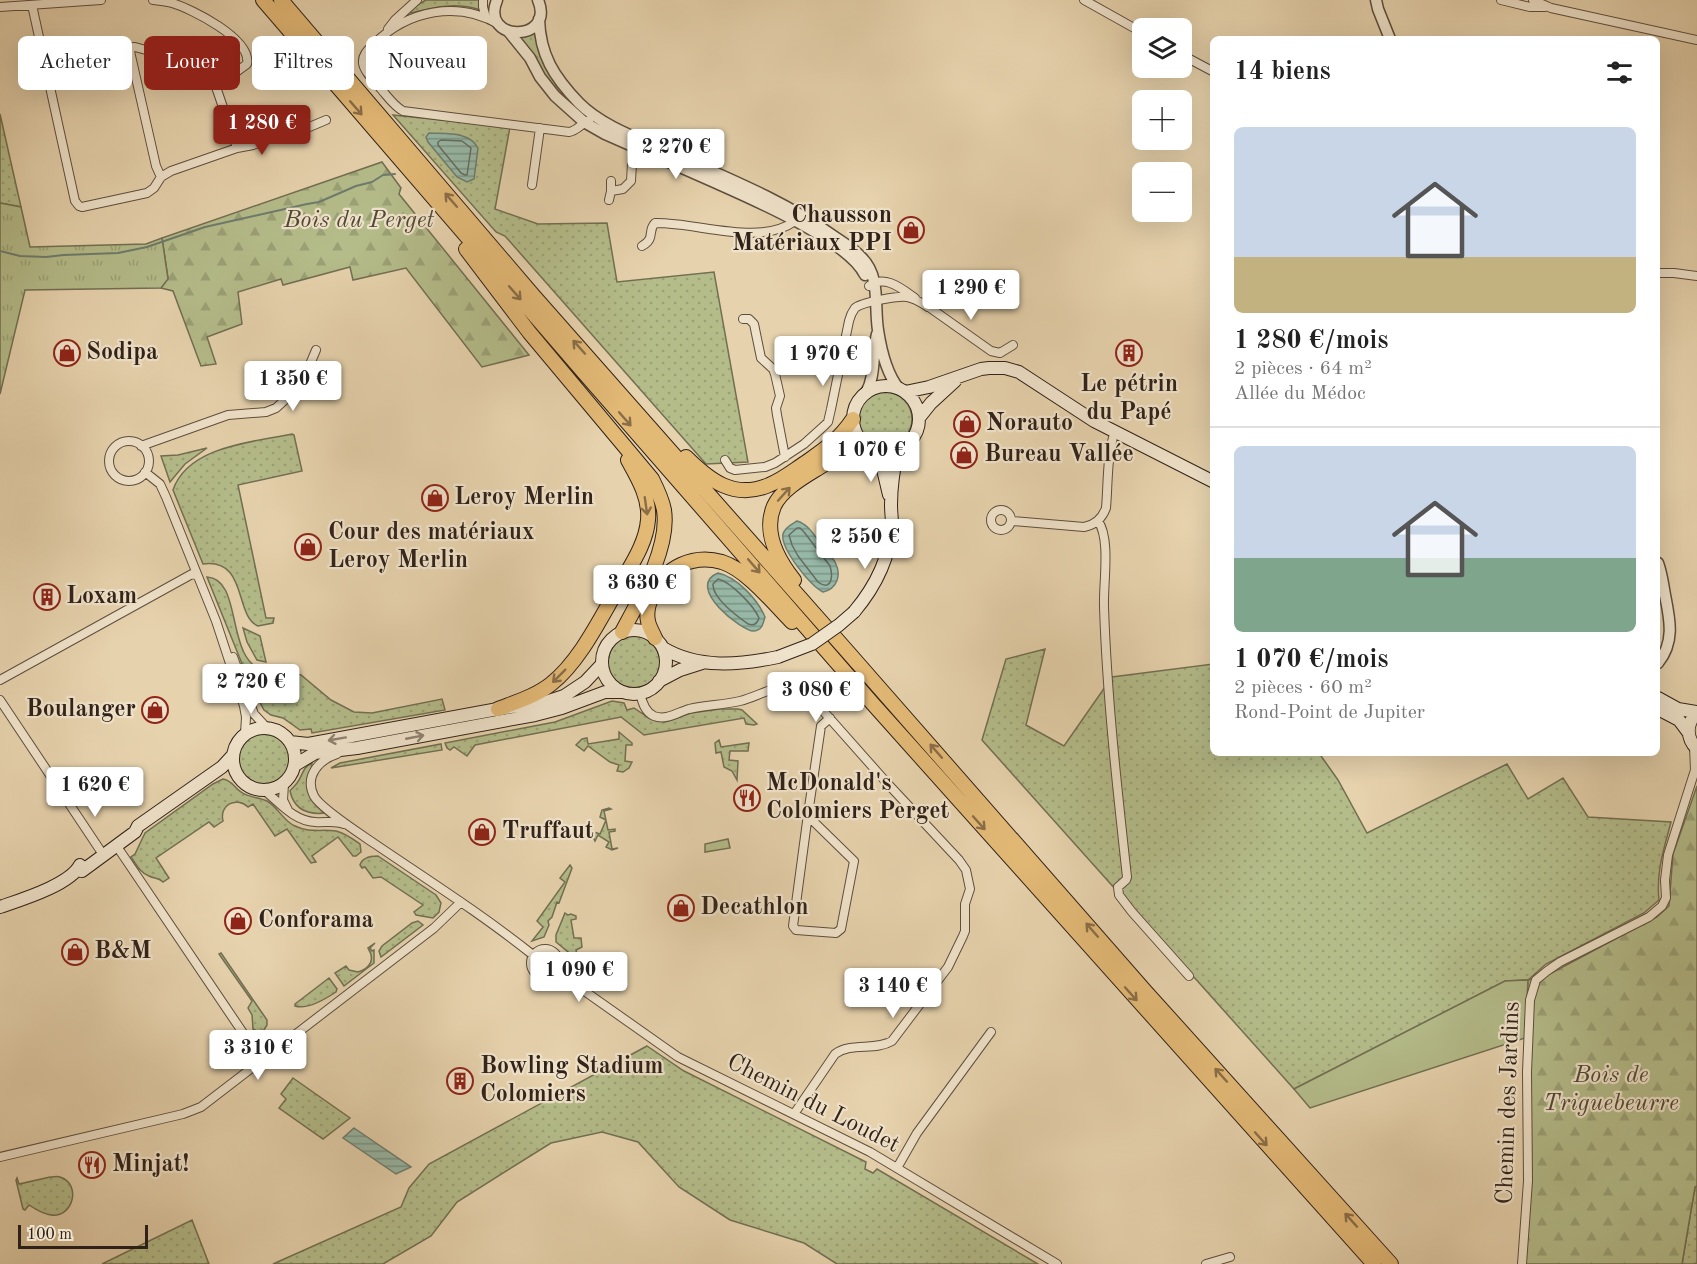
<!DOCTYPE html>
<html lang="fr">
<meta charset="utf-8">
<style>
:root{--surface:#fff;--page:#f2f2f2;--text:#222;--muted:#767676;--line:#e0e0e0;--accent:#8f2418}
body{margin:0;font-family:"Old Standard TT",serif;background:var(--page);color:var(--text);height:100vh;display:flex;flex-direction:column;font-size:22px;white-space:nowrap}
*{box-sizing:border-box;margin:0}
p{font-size:20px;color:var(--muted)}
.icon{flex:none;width:33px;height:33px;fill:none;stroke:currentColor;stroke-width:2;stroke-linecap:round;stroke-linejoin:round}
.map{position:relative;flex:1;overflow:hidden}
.panel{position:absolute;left:1210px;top:36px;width:450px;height:720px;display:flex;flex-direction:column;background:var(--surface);border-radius:9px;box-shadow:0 6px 24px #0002}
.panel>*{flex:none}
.hud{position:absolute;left:18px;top:36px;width:570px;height:54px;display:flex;gap:12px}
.controls{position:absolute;left:1132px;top:18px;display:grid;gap:12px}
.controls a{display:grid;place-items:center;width:60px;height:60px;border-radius:9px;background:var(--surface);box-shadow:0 6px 24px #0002;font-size:30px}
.scale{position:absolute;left:18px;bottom:15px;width:130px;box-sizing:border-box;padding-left:6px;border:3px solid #312219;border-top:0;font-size:16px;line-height:21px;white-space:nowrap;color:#312219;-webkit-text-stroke:4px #efe2ca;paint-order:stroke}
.price{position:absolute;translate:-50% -51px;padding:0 14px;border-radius:6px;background:#fff;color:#222;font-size:20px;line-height:39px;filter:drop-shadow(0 2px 3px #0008)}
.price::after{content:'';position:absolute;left:50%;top:36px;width:18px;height:14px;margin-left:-9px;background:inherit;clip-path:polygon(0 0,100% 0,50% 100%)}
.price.current{background:var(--accent);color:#fff}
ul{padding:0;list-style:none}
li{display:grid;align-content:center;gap:12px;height:318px;padding:0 24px}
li+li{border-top:2px solid var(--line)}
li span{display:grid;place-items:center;height:186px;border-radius:9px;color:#555}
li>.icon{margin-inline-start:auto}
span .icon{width:108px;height:108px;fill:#fffc;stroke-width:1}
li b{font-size:26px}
h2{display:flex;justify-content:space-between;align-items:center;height:72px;padding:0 24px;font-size:26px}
.tag{padding:0 21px;border-radius:9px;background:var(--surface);box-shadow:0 6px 24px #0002;font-size:21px;line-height:54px}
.tag.current{background:var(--accent);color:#fff}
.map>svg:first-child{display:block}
.grass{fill:url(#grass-dots);stroke:#726f52;stroke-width:1.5}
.forest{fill:url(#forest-firs);stroke:#726f52;stroke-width:1.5}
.park{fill:url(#park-tufts);stroke:#726f52;stroke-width:1.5}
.garden{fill:#b4bc8a;stroke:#726f52;stroke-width:1.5}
.water{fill:url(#water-rules);stroke:#6e7c6e;stroke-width:1.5}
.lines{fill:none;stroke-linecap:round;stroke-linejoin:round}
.shore{stroke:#646d60;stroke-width:1.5}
.stream{stroke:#6e7c6e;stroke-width:2}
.minor-casing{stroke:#5e4e3e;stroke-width:10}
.tertiary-casing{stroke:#5e4e3e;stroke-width:13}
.secondary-casing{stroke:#312219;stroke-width:14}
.trunk-casing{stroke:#312219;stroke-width:16}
.minor{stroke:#efe2ca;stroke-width:8}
.tertiary{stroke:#efe2ca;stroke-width:10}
.secondary{stroke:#efe2ca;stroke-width:12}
.trunk{stroke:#e3b976;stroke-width:14}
.secondary-bridge-casing{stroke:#312219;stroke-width:14;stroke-linecap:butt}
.secondary-bridge{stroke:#efe2ca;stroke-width:12}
.oneway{stroke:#8a6e48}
.oneway2{stroke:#908272}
.labels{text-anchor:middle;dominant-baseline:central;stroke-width:4.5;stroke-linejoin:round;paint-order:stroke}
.poi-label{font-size:24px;font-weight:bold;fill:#312219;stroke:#efe2ca;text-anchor:start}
.park-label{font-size:24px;font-style:italic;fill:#524835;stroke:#efe2ca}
.street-label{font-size:24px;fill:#312219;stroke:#efe2ca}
</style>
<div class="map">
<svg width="1697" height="1264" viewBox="0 0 1697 1264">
<defs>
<pattern id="grass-dots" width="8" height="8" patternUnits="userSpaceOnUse" patternTransform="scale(1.5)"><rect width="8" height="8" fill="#b4bc8a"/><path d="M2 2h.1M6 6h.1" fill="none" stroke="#9ba176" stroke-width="1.8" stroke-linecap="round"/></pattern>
<pattern id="forest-firs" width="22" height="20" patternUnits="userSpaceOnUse" patternTransform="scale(1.5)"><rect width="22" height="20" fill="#b4bc8a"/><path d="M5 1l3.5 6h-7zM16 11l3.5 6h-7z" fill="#9ba176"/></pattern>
<pattern id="park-tufts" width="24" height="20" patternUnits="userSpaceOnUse" patternTransform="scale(1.5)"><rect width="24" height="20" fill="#b4bc8a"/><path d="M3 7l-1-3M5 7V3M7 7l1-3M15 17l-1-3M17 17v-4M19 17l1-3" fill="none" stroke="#9ba176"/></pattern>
<pattern id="water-rules" width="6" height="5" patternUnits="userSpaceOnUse" patternTransform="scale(1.5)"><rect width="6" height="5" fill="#97b8a6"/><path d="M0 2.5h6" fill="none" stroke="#7c9586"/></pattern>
</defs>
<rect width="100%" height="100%" fill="#e6d2ad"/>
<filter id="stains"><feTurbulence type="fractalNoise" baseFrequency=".00333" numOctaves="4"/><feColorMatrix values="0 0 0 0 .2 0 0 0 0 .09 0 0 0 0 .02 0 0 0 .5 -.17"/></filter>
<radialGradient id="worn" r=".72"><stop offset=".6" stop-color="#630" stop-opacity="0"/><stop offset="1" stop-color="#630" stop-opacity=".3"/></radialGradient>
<path class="grass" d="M426 0H481L480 10C456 2 435 7 411 13L409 12 415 6Z
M534 31 538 48 573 103 572 104H569L549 82 520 37Z
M0 114 21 207 0 203Z
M393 115 510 127 495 209 538 224 607 223 617 282 714 272 748 462 706 464 505 236 496 232Z
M858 419a27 27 0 1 1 54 0a27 27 0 1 1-54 0Z
M292 434 294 435 302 471 238 485 266 618H274L273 623 258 626C234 616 248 558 203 564L173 490C188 446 253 442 292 434Z
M207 448 185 464 170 482 161 456 178 455Z
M207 577C244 579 224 661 265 671L249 681Z
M243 628 260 636 266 662 257 660 247 642Z
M608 662a26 26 0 1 1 52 0a26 26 0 1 1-52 0Z
M1045 649 1026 725 1064 746 1112 677 1213 664 1214 753H1319L1338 780 1367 833 1507 764 1528 799 1563 778 1588 817 1671 822C1664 849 1656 871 1659 900L1644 913 1546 964 1528 980 1505 981 1294 1089 982 740 1006 659Z
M286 672 301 675 331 700 354 712 372 713 442 699 445 710 312 733 311 729 300 730 283 718 271 715 264 710 255 693 268 679Z
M612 701 624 703 627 710 634 708 649 718 665 722 691 713 720 709H738L742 710 757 724 754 725 746 724 744 718 644 735 621 717 475 745 467 756 454 747 450 750 447 748 445 743 555 722Z
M619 732 632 743V745H626L625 761 632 762 629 768 623 772 617 771 619 765 610 762 588 746 584 751 576 745 582 739 587 738 588 744 619 739Z
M238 758a26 26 0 1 1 52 0a26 26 0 1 1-52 0Z
M719 740 721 747 749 743 748 751H730L729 760 738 761 737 780 732 771 724 767 721 752 716 753 715 743Z
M441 744 442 750 331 768 340 763Z
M312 763C312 769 310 771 308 777 303 794 315 803 326 813 308 815 294 810 290 791 292 788 295 786 297 783 303 776 302 767 312 763Z
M223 779C232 780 234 788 241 792 249 798 259 797 267 801 278 807 283 821 295 826 309 833 321 829 336 831 345 833 353 839 360 844L361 852 356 856H353L338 837 312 856 316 862 311 863 287 829 275 836 253 804 248 807C236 796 219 805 223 821L214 827 209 822 156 858 169 878 163 882C158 877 155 879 149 876 140 873 136 864 131 857L135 854 145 833 213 784Z
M609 808 611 809 604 811 608 830 615 829V831L609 832 612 849 618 848 612 850 606 847 609 842 598 835 595 841 593 837 594 832 600 834 606 820 600 817 602 810Z
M378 856 436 895 441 903 439 912 433 918 416 915 414 912 423 905 381 877 373 878 365 867 362 868 360 865C362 858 371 856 378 856Z
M570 865 572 868 559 903 557 902 552 917 548 921 549 925 544 937 532 941 543 927 537 921 565 882 560 878Z
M565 913 568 915 571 914 576 916V919L571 920 574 938H581L582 947 576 950 582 976 588 977 589 983 571 969 568 952 556 942V935Z
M418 921 423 925 381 957 379 951 382 946 412 923Z
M375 943 370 948 372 951 374 950V963L344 986 335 973 346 966 349 970 358 972C371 968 375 959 368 948Z
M221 953 267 1020V1025L264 1030 259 1032 253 1029 252 1015 248 1008 252 1001 219 954Z
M329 978 337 989 336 992C327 998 307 1010 295 1006V1004Z
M647 1046 684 1071 866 1162 865 1169 873 1173 877 1169 1038 1264H837L804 1243 730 1220 679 1187 638 1142 602 1132 551 1143 457 1202 431 1236 383 1264H273L401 1207 409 1188 429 1164Z
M293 1078 350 1118 323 1139 279 1108 286 1099 281 1094Z
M50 1177C54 1177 57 1176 60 1177 82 1184 73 1218 51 1215 43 1214 35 1209 29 1205L25 1210 23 1209 16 1180 17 1178 19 1184Z
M1697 1186V1264H1682L1695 1187Z
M192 1220 209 1264H102Z"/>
<path class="forest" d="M382 162 401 188 399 194 529 355 482 367 406 268 353 280 350 267 283 285 281 279 238 292 242 324 207 337 216 364 201 366 173 291 161 288 168 278 162 238Z
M1697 786V1186L1695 1187 1682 1264H1524L1525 1038 1528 980 1544 977 1657 917 1669 906 1673 854Z"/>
<path class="park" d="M0 203 21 207 30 247 146 244 162 238 168 279 161 288 25 290 0 394Z"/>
<path class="garden" d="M728 839 730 848 705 852V844Z
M1528 980 1525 1038 1310 1108 1294 1089 1505 981Z"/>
<path class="water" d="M429 133C446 134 469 131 478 148L474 179 467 182 457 177 428 142 426 137Z
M797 521C808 524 814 535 821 544 825 550 832 556 835 562 842 575 837 589 823 592 811 587 780 548 783 534 785 527 792 524 797 521Z
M718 573C737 577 758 600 765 617 763 624 762 630 754 631 743 632 684 587 718 573Z
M354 1128 411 1167 396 1174 343 1138Z"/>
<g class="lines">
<path class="shore" d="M441 140 462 141 471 148 467 175H465L461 173 438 145V142Z
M797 528H800L804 532 830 566C833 576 832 592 818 582L798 556 792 545 789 535Z
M718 579C731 582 754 606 759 618 757 624 754 626 748 624 737 616 712 598 713 584Z"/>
<path class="stream" d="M0 251 20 256 46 257 64 255 118 253 147 247 205 227 307 204 319 202 356 186 372 182 383 175 395 174"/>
<defs>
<path id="minor" d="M153 0C160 1 166 1 172 3 192 9 252 39 247 64L216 87
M483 0V7L486 18
M1084 0 1143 33
M1501 0 1530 7H1545
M1533 0 1551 8 1697 40
M32 5 75 201 79 206 82 207 147 193 154 188 161 177 171 171 237 148 253 145 280 133
M0 7 101 0
M500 25C458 0 408 10 374 44 369 49 362 54 363 63 364 72 375 81 381 89 388 97 394 106 403 111L569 132C577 131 581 124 589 120
M388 29 395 20 417 0
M129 47 156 166 161 177
M43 55 135 47 193 63 204 71 216 87 237 148
M1182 55 1214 72
M279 129a8 8 0 1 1 16 0a8 8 0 1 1-16 0Z
M295 129 307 128 326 120
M611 181V191L623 189 631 181 633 146
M532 185 540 128
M609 200 611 191
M642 246C656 238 647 231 655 223 697 222 759 247 795 221
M1658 273H1674L1697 276
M869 286C885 274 902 289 915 298
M926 305 991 351 1000 353 1013 345
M743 319H749L754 324 761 358 773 369 775 374 780 396 776 408 777 415 785 457
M109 461a20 20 0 1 1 40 0a20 20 0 1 1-40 0Z
M141 446 228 415 266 412 276 408 298 388 305 376 316 350
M725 460 730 468 735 470 765 467 775 463 804 444 824 426 828 422 831 409 849 321C850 317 852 312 855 308 862 302 897 296 907 297 914 298 922 303 928 307
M145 472 160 484 166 497 216 621 244 706 246 717 245 734
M991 520a10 10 0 1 1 20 0a10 10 0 1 1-20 0Z
M1012 521 1084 527C1095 525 1102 519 1106 508 1108 486 1107 451 1115 432
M1098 521C1111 539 1103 584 1104 607 1107 697 1117 787 1127 877L1126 880 1118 887 1119 895 1132 912 1189 976
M233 657 254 714 267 728
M0 680 192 574 197 575
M640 693C642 702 645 712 654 716 666 721 678 712 689 709 706 705 723 705 740 701 757 697 774 685 793 687 800 688 804 691 809 695L887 783 959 860 966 870 970 889 965 904V931L963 936 948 967 892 1041C875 1051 851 1042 835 1054L794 1114
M0 700 100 850
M337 754C319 760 304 776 314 796 320 808 362 835 375 844 428 880 483 915 533 955
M284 784 283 800 288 810
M265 791C280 803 294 821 315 822 325 823 334 820 344 824
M808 814 793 926 796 930 836 933 841 929 854 861 811 819 808 814 821 726 830 718
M116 845 262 1061
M531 963a14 14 0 1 1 28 0a14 14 0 1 1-28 0Z
M556 971 678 1057 870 1152 1057 1264
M0 1157 183 1114 201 1107 434 928 461 902
M897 1168 917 1133 991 1032
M1206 1264 1230 1257
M1522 1264 1528 1181 1527 1072 1530 1000 1536 980 1547 971 1560 962 1649 917 1662 906 1666 898 1665 880 1668 855 1695 770 1694 746"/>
<path id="tertiary" d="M497 0C479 43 556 43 538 0
M1376 0 1378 9 1390 39
M539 19C540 55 554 77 579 103 601 125 634 137 662 149 719 175 780 198 832 235 842 242 853 248 861 257 881 276 874 305 878 330 881 350 886 373 899 389
M509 32 530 58 540 77 555 96 584 122 605 134C642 150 678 166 714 182 750 198 848 240 865 275
M866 393C876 375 872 353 877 334
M1658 563C1662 574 1663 584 1665 595 1670 620 1675 642 1658 663"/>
<path id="secondary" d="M853 419a33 33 0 1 1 66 0a33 33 0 1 1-66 0Z
M905 392 929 387 981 369 989 368H1005L1019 372 1094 421 1214 482
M919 418 931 403 955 381
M875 451 881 461 889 495
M854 612C876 586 890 558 892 524 892 518 891 512 891 505 891 488 894 467 898 450
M602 662a32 32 0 1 1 64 0a32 32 0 1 1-64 0Z
M663 648C698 669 739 665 778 657
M659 681 680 670 702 663
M1658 698 1678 709 1697 712
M1658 709 1679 720 1688 732
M1697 712C1686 724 1686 738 1697 749
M233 759a31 31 0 1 1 62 0a31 31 0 1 1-62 0Z
M290 742 308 744 319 742 498 709 546 702 564 696 585 682 602 664
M295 765 315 753 357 748 535 715 562 708 605 692H623
M77 870 82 871 135 832 138 826 222 767 233 755
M0 907C20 900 70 885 80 865"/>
<path id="trunk" d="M263 0 586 375 873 704 1374 1264
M281 0 532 294 847 651 1146 992 1391 1264
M466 249 529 332 652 479C657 489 662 499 664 510 670 548 639 600 622 632
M686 457C709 480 734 500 769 485 782 480 793 471 805 463 825 449 839 440 853 419
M794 580C778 560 763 532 774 506 782 489 804 477 820 467 835 458 849 450 866 446
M655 638C653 633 649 627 648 621 646 612 649 602 653 594 665 567 693 554 722 562 747 570 773 603 792 622
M498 709C516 702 536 696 551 684 579 662 599 621 617 590 629 568 646 545 648 520 650 498 638 478 628 460"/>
</defs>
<use href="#minor" class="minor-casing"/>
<use href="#tertiary" class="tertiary-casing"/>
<use href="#secondary" class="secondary-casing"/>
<use href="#trunk" class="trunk-casing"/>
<use href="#minor" class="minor"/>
<use href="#tertiary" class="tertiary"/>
<use href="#secondary" class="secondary"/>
<use href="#trunk" class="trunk"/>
<defs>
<path id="secondary-bridge" d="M778 657 812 644 839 625 854 612"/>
</defs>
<use href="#secondary-bridge" class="secondary-bridge-casing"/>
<use href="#secondary-bridge" class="secondary-bridge"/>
</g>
<defs><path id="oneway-shaft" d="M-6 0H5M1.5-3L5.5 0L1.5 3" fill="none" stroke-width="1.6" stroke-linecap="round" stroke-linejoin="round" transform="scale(1.5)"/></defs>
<g class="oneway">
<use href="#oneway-shaft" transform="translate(356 108) rotate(49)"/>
<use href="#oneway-shaft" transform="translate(451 200) rotate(-131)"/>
<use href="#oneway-shaft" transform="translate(515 293) rotate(49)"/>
<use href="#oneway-shaft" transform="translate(579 347) rotate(-132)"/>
<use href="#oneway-shaft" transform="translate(625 419) rotate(49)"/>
<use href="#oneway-shaft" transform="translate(784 494) rotate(-48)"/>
<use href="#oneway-shaft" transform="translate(646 506) rotate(82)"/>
<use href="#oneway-shaft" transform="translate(754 566) rotate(49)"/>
<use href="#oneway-shaft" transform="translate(559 676) rotate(135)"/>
<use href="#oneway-shaft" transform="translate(936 751) rotate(-131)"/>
<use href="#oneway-shaft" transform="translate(979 823) rotate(48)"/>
<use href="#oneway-shaft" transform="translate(1092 930) rotate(-131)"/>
<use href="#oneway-shaft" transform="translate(1131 994) rotate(48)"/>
<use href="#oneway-shaft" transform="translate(1221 1075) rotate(-132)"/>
<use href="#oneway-shaft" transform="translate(1261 1139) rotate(48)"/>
<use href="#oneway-shaft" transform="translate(1351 1220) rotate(-132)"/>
</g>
<g class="oneway2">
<use href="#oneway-shaft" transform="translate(415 737) rotate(-11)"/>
<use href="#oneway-shaft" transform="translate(337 739) rotate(170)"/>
</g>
<defs>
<symbol id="shop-ring" viewBox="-11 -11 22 22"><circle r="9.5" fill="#efe2ca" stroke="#8f2418" stroke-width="1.5"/><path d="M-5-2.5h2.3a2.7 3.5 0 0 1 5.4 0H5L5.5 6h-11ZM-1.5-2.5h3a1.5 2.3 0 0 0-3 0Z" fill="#8f2418"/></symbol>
<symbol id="building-ring" viewBox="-11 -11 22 22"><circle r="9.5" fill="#efe2ca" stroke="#8f2418" stroke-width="1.5"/><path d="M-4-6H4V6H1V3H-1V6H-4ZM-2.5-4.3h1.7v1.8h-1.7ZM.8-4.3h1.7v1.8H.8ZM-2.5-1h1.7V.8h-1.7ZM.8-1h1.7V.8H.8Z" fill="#8f2418"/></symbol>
<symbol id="restaurant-ring" viewBox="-11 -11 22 22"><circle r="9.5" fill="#efe2ca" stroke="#8f2418" stroke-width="1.5"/><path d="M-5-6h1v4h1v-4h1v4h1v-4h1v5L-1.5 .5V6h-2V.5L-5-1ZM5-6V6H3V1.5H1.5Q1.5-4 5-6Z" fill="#8f2418"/></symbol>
</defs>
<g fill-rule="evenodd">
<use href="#shop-ring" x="896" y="215" width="30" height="30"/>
<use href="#shop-ring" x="52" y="338" width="30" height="30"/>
<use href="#building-ring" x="1114" y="338" width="30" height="30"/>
<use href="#shop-ring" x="952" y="409" width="30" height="30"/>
<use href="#shop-ring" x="949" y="440" width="30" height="30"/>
<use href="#shop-ring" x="420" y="483" width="30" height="30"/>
<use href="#shop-ring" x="293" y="532" width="30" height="30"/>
<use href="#building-ring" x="32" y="582" width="30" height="30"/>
<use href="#shop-ring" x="140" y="695" width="30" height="30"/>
<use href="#restaurant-ring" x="732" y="783" width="30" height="30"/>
<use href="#shop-ring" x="467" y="817" width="30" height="30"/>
<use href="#shop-ring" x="666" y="893" width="30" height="30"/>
<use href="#shop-ring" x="223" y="906" width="30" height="30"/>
<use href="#shop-ring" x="60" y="937" width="30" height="30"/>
<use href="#building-ring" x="445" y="1066" width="30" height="30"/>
<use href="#restaurant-ring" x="77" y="1150" width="30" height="30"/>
</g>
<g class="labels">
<g class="poi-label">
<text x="892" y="216" text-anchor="end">Chausson<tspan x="892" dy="28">Matériaux PPI</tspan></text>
<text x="86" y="353">Sodipa</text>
<text x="1129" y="385" text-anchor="middle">Le pétrin<tspan x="1129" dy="28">du Papé</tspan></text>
<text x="986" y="424">Norauto</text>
<text x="984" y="455">Bureau Vallée</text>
<text x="454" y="498">Leroy Merlin</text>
<text x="328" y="533">Cour des matériaux<tspan x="328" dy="28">Leroy Merlin</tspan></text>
<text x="66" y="597">Loxam</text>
<text x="136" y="710" text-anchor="end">Boulanger</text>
<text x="766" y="784">McDonald's<tspan x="766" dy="28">Colomiers Perget</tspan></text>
<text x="502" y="832">Truffaut</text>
<text x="700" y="908">Decathlon</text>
<text x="258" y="921">Conforama</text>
<text x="94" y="952">B&amp;M</text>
<text x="480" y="1067">Bowling Stadium<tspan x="480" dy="28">Colomiers</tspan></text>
<text x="112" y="1165">Minjat!</text>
</g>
<g class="park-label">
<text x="359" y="221">Bois du Perget</text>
<text x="1611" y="1076">Bois de<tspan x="1611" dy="28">Triguebeurre</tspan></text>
</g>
<g class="street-label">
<text transform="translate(1509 1103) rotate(-88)">Chemin des Jardins</text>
<text transform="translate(813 1104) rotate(27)">Chemin du Loudet</text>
</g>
</g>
<rect width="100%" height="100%" filter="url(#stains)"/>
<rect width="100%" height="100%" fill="url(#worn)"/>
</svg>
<div class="controls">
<a><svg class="icon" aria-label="layers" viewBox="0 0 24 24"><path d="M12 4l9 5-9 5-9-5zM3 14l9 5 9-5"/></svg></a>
<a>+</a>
<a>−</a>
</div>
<div class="scale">100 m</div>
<b class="price current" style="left:262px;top:156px">1 280 €</b>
<b class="price" style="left:676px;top:180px">2 270 €</b>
<b class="price" style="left:971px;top:321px">1 290 €</b>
<b class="price" style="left:823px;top:387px">1 970 €</b>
<b class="price" style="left:293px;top:412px">1 350 €</b>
<b class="price" style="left:871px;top:483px">1 070 €</b>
<b class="price" style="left:865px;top:570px">2 550 €</b>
<b class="price" style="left:642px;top:616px">3 630 €</b>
<b class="price" style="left:251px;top:715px">2 720 €</b>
<b class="price" style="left:816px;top:723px">3 080 €</b>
<b class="price" style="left:95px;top:818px">1 620 €</b>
<b class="price" style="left:579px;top:1003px">1 090 €</b>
<b class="price" style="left:893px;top:1019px">3 140 €</b>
<b class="price" style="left:258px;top:1081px">3 310 €</b>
<div class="hud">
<a class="tag">Acheter</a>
<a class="tag current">Louer</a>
<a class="tag">Filtres</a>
<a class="tag">Nouveau</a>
</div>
<section class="panel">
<h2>14 biens<svg class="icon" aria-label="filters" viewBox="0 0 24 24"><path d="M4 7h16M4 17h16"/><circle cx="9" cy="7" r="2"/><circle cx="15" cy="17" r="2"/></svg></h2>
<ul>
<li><span style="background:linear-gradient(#c9d6e8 70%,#c2b280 0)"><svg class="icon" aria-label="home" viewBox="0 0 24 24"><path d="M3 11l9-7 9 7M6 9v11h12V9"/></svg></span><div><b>1 280 €/mois</b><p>2 pièces · 64 m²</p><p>Allée du Médoc</p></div></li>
<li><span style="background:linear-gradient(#c9d6e8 60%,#7fa58c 0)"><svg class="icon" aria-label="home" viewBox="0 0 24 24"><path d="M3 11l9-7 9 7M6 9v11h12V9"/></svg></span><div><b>1 070 €/mois</b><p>2 pièces · 60 m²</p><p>Rond-Point de Jupiter</p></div></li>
</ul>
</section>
</div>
